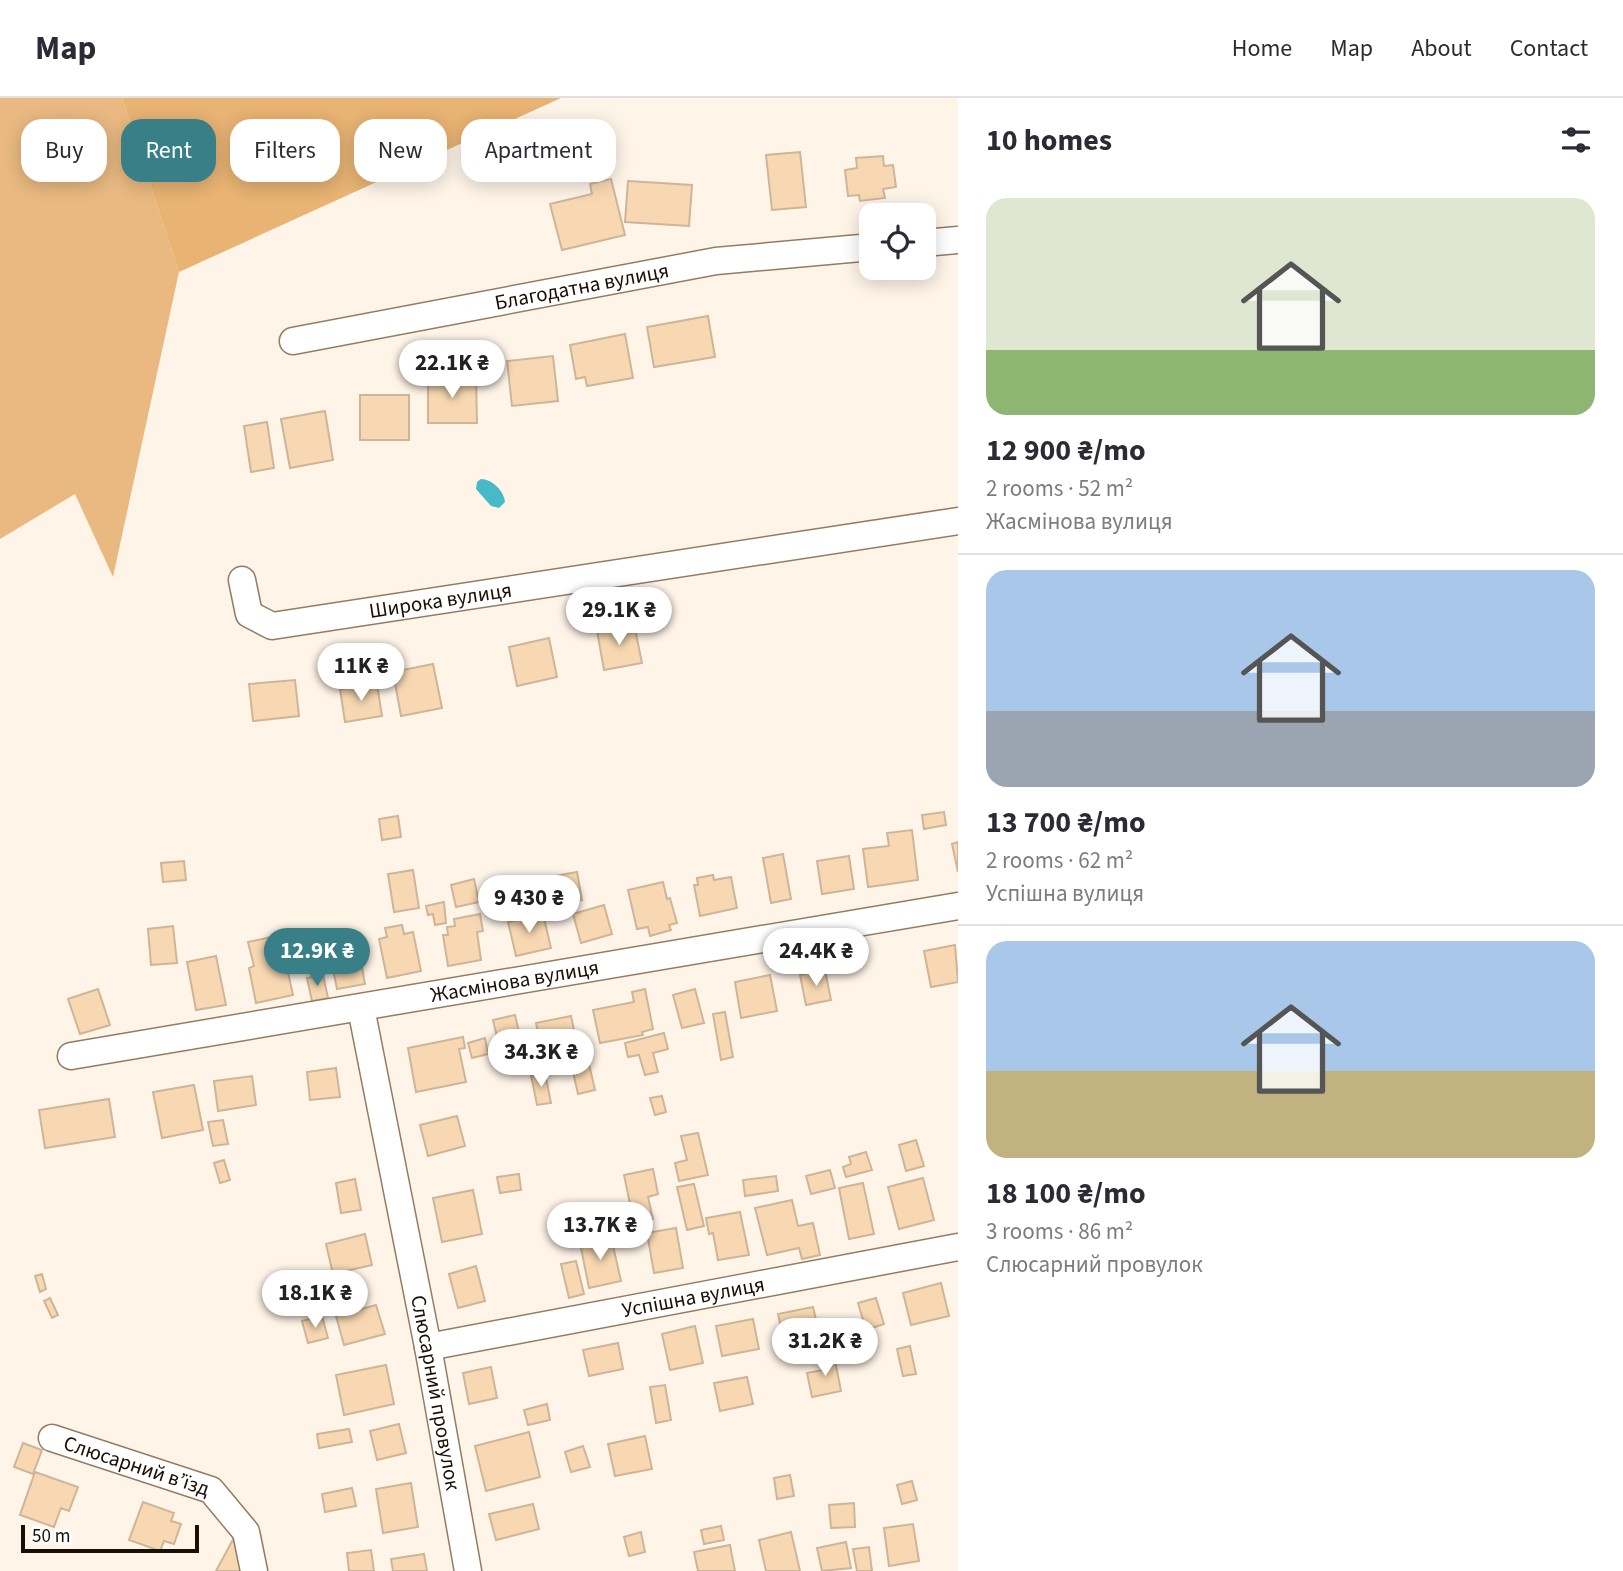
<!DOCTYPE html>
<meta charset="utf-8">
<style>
:root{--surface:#fff;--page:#f7f7f7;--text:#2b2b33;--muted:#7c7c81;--line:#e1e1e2;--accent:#387f88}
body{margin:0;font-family:"Source Sans 3",sans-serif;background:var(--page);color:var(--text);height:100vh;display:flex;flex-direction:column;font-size:26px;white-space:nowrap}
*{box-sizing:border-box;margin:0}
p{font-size:23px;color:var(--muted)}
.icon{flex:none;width:38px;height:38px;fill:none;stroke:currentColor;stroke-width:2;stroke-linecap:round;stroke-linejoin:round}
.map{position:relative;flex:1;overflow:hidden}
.side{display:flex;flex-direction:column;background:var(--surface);width:665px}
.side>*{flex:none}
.hud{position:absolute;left:21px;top:21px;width:665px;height:63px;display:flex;gap:14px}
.controls{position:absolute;left:859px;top:105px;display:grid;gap:14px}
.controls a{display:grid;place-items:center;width:77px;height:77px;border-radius:14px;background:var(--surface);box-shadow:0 4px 18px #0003;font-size:35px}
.scale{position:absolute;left:21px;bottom:18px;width:178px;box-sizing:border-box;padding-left:7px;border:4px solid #180f05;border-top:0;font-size:19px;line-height:24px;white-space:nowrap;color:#180f05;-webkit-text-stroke:5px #fff;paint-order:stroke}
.price{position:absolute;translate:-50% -60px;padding:0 16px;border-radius:24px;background:#fff;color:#222;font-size:23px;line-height:46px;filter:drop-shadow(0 2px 4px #0008)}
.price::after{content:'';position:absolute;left:50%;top:42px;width:21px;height:16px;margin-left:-10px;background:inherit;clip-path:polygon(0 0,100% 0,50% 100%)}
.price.current{background:var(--accent);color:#fff}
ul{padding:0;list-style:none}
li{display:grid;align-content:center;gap:14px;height:371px;padding:0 28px}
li+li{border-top:2px solid var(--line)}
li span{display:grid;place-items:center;height:217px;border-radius:21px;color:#555}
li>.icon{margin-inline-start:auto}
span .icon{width:126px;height:126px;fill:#fffc;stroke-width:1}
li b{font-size:30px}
h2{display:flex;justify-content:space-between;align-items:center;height:84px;padding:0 28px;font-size:30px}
.chip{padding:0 24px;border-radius:21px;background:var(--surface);box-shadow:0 4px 18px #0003;font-size:24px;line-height:63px}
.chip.current{background:var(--accent);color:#fff}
header{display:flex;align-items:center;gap:42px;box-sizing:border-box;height:98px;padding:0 35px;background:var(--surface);border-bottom:2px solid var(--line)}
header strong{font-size:33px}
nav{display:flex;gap:38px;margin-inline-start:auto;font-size:24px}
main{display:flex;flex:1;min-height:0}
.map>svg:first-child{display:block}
.green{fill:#e9b981}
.forest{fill:#e8b373}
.water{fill:#48b9c7}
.building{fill:#f8d8b2;stroke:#cfb598;stroke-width:2}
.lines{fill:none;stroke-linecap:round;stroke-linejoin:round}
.street-casing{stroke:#947c60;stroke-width:29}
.street{stroke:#fff;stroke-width:26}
.labels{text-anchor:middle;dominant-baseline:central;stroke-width:5;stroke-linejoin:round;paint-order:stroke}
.street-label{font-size:21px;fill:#180f05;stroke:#fff}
</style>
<header>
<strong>Map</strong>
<nav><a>Home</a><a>Map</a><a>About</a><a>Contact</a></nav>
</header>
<main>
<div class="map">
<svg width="958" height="1473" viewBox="0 0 958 1473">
<rect width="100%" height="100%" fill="#fff4e8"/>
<path class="green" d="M0 0H122L179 174 113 479 75 396 0 441Z"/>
<path class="forest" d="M122 0H561L179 174Z"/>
<path class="water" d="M481 381C492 381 504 393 505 404L499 410 491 408 476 391 477 384Z"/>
<path class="building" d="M800 54 806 109 772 112 766 57Z
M883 58 884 68 893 67 896 89 883 91 885 100 860 103 859 97 848 98 845 72 857 70 856 60Z
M611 81 625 137 562 152 550 106 592 96 590 86Z
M628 83 692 87 689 128 625 124Z
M708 218 715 259 654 269 647 229Z
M625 236 633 280 587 288 585 279 576 281 570 247Z
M553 258 558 303 512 308 507 263Z
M476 279 477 325H428V280Z
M360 297H409V342H360Z
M325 313 333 362 290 370 281 321Z
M267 324 274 370 251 374 244 328Z
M634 526 642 565 604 572 597 533Z
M549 540 557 579 517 588 509 549Z
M433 566 442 610 401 618 393 574Z
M295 582 299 618 253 623 249 586Z
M377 586 382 618 345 624 340 591Z
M944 714 946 727 924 731 922 717Z
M398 718 401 739 382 742 379 721Z
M912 732 918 782 868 789 863 751 889 748 887 735Z
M958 744V774L952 746Z
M783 756 791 801 771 805 763 760Z
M849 758 854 791 822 796 817 763Z
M184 763 186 782 163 784 161 765Z
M413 772 419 810 394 814 388 776Z
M577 774 582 802 561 806 555 778Z
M713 777 714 782 731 779 737 810 700 818 694 787H698L697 780Z
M511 779 517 803 492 809 487 785Z
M474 781 479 804 456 809 451 787Z
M663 784 667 801 670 800 677 825 669 827 671 832 650 838 648 829 637 831 628 792Z
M444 804 446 825 435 827 433 816 428 817 426 808Z
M604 807 612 836 581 845 573 816Z
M480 816 483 833 477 834 481 862 448 868 443 837H448L447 829 455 828 454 821Z
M543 816 551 850 516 858 508 824Z
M402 827 404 836 413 834 421 873 387 880 379 841 387 839 385 830Z
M173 828 177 865 151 867 148 831Z
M285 836 290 855 284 856 293 897 256 905 249 870 254 868 248 844Z
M357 842 365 886 337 891 328 847Z
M955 847 958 884 931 889 924 853Z
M216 858 226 907 196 912 187 864Z
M825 872 831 902 806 907 800 877Z
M323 877 328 900 312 903 307 880Z
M770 877 777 913 741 920 735 884Z
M98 891 110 927 80 936 68 901Z
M645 891 653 931 642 934 643 937 600 945 593 912 634 904 632 894Z
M695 891 704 925 682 930 673 897Z
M725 914 733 959 721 962 713 916Z
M515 917 522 947 500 952 493 922Z
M571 918 578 951 543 959 536 925Z
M664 935 668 951 653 955 658 974 645 977 639 957 628 959 625 945Z
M463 939 465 950 459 951 466 984 416 994 408 950Z
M485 940 488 956 472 960 468 945Z
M589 966 595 992 578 996 572 970Z
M336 970 340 999 310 1002 307 974Z
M545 975 551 1005 537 1007 531 977Z
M252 978 256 1007 218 1013 214 983Z
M194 987 203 1032 162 1040 153 994Z
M662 998 666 1014 655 1017 650 1000Z
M109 1001 115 1039 45 1050 39 1012Z
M457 1018 465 1048 428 1058 420 1027Z
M223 1022 228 1046 213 1048 208 1024Z
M698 1035 708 1077 679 1083 675 1065 687 1062 681 1038Z
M916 1042 924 1068 906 1073 899 1047Z
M866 1054 872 1072 846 1079 843 1069 851 1066 849 1059Z
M224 1062 230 1082 220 1085 214 1065Z
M653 1071 658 1096 648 1099 653 1121 634 1125 624 1077Z
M830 1072 835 1090 811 1096 806 1078Z
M519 1076 521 1092 500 1095 497 1079Z
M776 1078 778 1093 745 1098 743 1082Z
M923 1080 934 1122 899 1131 888 1089Z
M355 1081 361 1112 341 1115 336 1085Z
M863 1085 874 1136 849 1141 839 1090Z
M694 1086 704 1128 687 1132 677 1089Z
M473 1092 482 1136 442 1144 433 1100Z
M792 1102 798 1128 813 1125 820 1157 802 1161 799 1150 767 1157 755 1110Z
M740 1114 749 1157 718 1162 713 1135 709 1136 706 1120Z
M676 1130 683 1170 654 1175 647 1135Z
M365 1136 372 1167 333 1176 326 1146Z
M611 1139 621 1183 589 1190 580 1145Z
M576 1163 584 1196 569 1200 561 1166Z
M476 1168 485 1203 458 1210 449 1176Z
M42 1176 46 1191 40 1194 35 1178Z
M941 1185 949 1218 911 1227 903 1195Z
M50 1200 58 1217 52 1220 44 1203Z
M876 1200 884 1226 866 1232 858 1205Z
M376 1207 385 1236 344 1247 336 1218Z
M813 1209 820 1239 785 1247 778 1216Z
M322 1218 328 1240 308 1245 302 1223Z
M753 1221 759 1251 722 1258 716 1228Z
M695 1228 703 1265 670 1272 662 1236Z
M618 1245 623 1271 589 1278 583 1252Z
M910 1248 916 1276 903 1278 897 1251Z
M834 1257 841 1293 812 1299 807 1275 823 1272 821 1260Z
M386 1267 394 1306 344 1317 336 1277Z
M491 1269 497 1300 469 1306 463 1275Z
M747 1279 753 1306 720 1313 714 1285Z
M665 1287 671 1322 656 1325 650 1289Z
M547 1306 550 1322 528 1327 524 1312Z
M399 1326 406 1355 377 1362 370 1333Z
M349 1331 352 1344 319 1350 317 1336Z
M529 1334 540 1379 486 1393 475 1348Z
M645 1338 652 1371 615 1378 608 1346Z
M23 1345 42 1352 33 1376 14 1369Z
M583 1348 590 1369 571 1374 565 1354Z
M35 1374 78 1389 69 1413 61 1410 54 1429 20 1417Z
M790 1377 794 1398 777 1401 774 1380Z
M912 1383 917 1402 902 1406 897 1387Z
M411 1385 418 1429 383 1435 376 1391Z
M352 1390 356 1408 325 1414 322 1396Z
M143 1404 174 1415 171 1423 181 1426 174 1446 164 1443 160 1453 129 1442Z
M854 1405 855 1429 831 1430 829 1407Z
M533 1406 539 1431 496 1442 489 1416Z
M913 1426 919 1463 889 1468 884 1430Z
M721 1428 724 1442 704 1446 701 1432Z
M641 1434 645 1454 629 1458 624 1439Z
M791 1434 800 1473H766L759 1442Z
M236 1436 249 1473H216Z
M846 1444 851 1470 822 1473 817 1450Z
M730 1447 735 1473H698L694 1454Z
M869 1449 872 1473H857L853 1451Z
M371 1452 374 1473H349L347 1455Z
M424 1456 427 1473H393L391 1461Z"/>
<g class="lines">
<defs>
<g id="street">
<path d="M924 145 958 142"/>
<path id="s1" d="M293 243 716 163 872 149"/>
<path id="s2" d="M242 482 249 516 272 528 958 423"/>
<path id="s3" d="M361 910 428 1249 468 1473"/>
<path id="s4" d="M71 958 958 808"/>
<path id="s5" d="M428 1249 958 1149"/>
<path id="s6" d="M52 1340 211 1392 246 1434 254 1473"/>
</g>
</defs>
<use href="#street" class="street-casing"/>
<use href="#street" class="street"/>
</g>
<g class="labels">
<g class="street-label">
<text stroke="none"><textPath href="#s1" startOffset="294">Благодатна вулиця</textPath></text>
<text stroke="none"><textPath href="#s2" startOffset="231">Широка вулиця</textPath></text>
<text stroke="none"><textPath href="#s4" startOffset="450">Жасмінова вулиця</textPath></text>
<text stroke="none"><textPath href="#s5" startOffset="270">Успішна вулиця</textPath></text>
<text stroke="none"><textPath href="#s3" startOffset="392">Слюсарний провулок</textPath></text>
<text stroke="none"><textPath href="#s6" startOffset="89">Слюсарний в’їзд</textPath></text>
</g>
</g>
</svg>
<div class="controls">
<a><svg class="icon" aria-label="locate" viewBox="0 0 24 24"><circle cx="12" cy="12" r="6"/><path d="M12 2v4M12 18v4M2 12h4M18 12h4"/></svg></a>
</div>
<div class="scale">50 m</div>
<b class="price" style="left:452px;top:302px">22.1K ₴</b>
<b class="price" style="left:619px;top:549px">29.1K ₴</b>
<b class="price" style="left:361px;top:605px">11K ₴</b>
<b class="price" style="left:529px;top:837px">9 430 ₴</b>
<b class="price current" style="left:317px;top:890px">12.9K ₴</b>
<b class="price" style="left:816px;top:890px">24.4K ₴</b>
<b class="price" style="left:541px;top:991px">34.3K ₴</b>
<b class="price" style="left:600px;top:1164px">13.7K ₴</b>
<b class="price" style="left:315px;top:1232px">18.1K ₴</b>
<b class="price" style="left:825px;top:1280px">31.2K ₴</b>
<div class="hud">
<a class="chip">Buy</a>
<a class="chip current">Rent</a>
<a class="chip">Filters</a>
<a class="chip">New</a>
<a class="chip">Apartment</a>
</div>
</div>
<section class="side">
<h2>10 homes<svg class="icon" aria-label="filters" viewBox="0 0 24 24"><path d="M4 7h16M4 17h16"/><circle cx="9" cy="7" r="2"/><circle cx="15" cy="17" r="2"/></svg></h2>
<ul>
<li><span style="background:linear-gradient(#dfe7d0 70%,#8fb573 0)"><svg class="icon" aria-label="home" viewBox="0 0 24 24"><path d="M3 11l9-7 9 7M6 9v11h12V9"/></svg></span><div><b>12 900 ₴/mo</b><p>2 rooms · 52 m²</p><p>Жасмінова вулиця</p></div></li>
<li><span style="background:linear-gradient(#a9c7e8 65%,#9aa5b1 0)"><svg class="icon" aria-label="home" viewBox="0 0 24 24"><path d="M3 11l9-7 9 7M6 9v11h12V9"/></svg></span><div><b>13 700 ₴/mo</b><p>2 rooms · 62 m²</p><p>Успішна вулиця</p></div></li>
<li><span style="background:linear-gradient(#a9c7e8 60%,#c2b280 0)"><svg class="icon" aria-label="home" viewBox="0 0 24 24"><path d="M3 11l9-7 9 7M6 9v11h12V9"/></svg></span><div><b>18 100 ₴/mo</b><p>3 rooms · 86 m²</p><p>Слюсарний провулок</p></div></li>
</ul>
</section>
</main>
